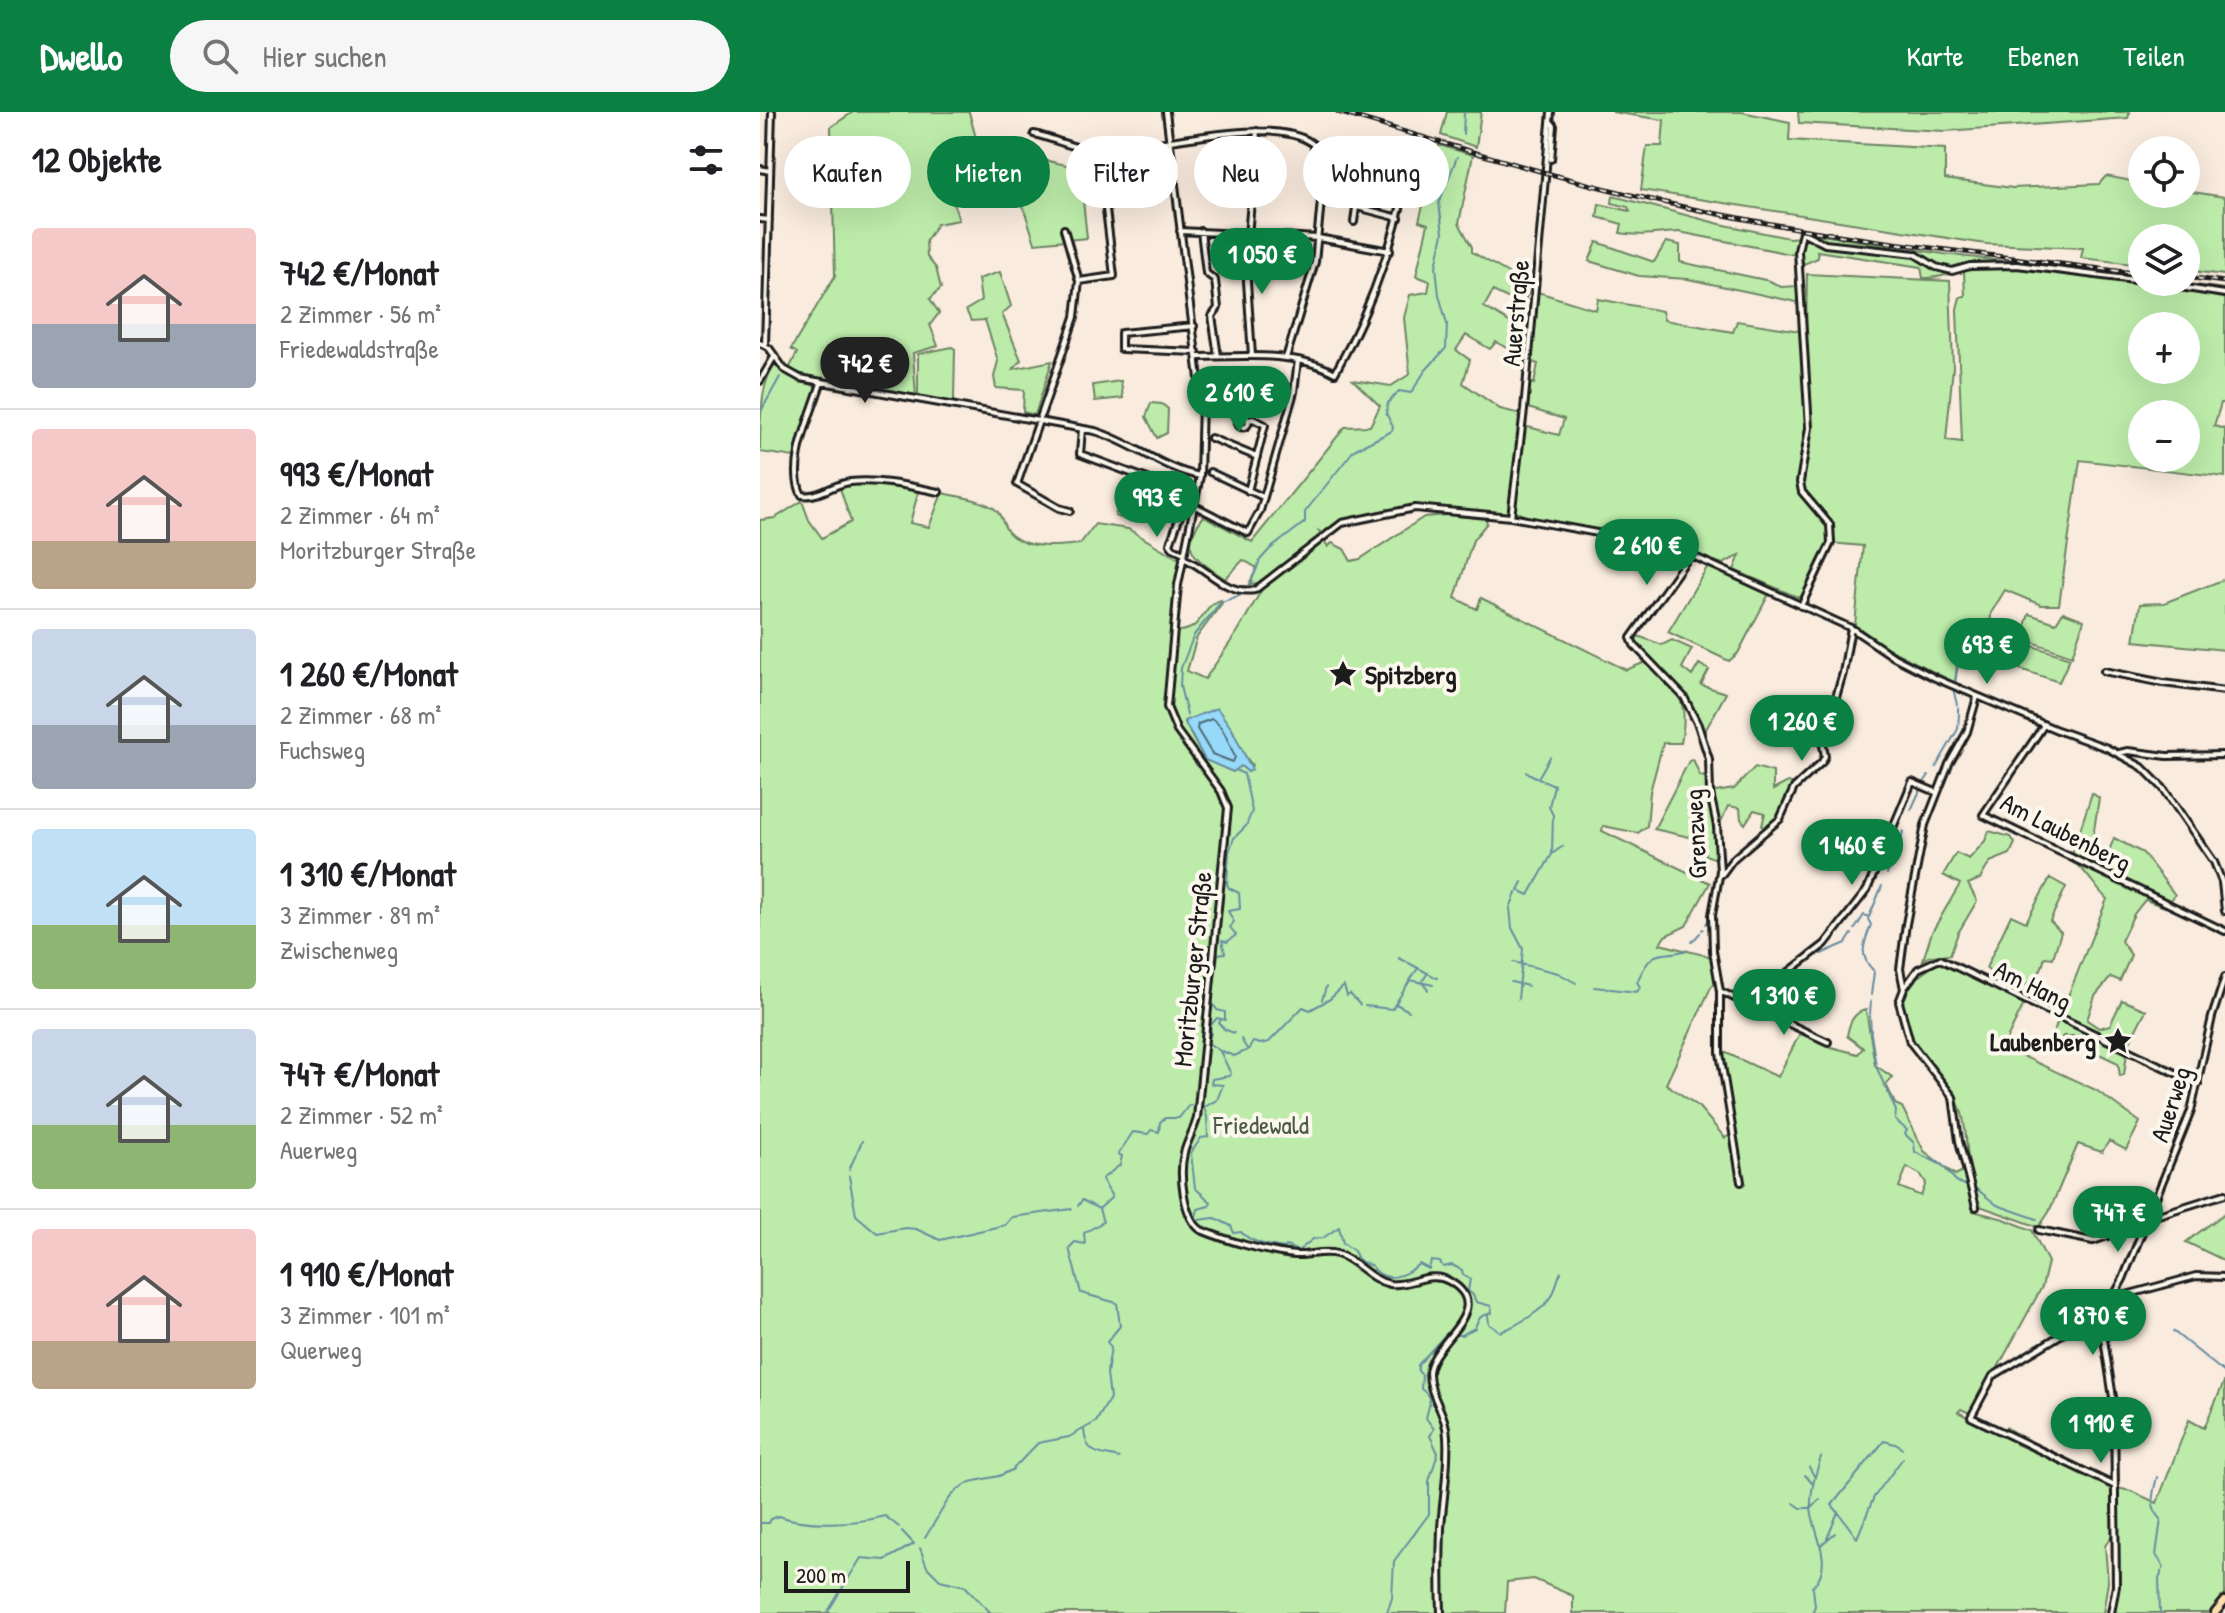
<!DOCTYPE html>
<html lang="de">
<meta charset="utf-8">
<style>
:root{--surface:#fff;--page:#f6f6f6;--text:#202124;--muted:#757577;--line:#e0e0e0;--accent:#0b8043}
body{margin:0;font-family:"Patrick Hand",sans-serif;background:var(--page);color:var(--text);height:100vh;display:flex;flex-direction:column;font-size:30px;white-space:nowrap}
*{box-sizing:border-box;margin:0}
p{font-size:26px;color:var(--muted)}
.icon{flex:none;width:44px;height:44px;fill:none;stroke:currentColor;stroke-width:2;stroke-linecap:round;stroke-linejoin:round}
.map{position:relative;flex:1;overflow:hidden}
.side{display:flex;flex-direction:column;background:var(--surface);width:760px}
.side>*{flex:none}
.guide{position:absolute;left:24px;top:24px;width:760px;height:72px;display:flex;gap:16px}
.buttons{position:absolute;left:1368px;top:24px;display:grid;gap:16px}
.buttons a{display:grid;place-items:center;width:72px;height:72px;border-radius:50%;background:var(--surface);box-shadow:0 8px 32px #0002;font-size:40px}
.scale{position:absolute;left:24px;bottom:20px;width:126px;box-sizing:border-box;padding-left:8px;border:4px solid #1c1c1c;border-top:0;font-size:22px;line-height:28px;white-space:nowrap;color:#1c1c1c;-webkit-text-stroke:6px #fbf7ec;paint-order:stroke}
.price{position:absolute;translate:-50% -68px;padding:0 18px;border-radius:28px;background:var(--accent);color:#fff;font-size:26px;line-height:52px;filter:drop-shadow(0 2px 4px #0008)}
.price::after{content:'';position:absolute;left:50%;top:48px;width:24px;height:18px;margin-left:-12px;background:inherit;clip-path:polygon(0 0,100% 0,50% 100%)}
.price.selected{background:#222;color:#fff}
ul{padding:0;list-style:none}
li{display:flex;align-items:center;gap:24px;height:200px;padding:0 32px}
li+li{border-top:2px solid var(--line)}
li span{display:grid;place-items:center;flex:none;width:224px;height:160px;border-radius:8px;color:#555}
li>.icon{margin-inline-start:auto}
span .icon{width:96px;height:96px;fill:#fffc;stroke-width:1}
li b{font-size:34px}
h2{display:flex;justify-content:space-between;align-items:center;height:96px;padding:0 32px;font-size:34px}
.chip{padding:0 28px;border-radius:36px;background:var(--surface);box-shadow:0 8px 32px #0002;font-size:28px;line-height:72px}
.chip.selected{background:var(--accent);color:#fff}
header{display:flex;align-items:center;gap:48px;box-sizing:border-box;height:112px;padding:0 40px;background:var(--accent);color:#fff}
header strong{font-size:38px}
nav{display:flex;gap:44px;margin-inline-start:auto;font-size:28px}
.search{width:560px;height:72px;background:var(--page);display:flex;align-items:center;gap:20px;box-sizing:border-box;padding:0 28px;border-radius:44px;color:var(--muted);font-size:30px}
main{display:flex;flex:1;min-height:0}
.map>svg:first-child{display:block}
.green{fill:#bdecaa;stroke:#6c8463;stroke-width:2;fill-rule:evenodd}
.water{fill:#97d9f9;stroke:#668da1;stroke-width:2}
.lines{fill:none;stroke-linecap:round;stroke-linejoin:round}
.shore{stroke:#4d6874;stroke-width:2}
.stream{stroke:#668da1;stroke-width:2}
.minor-casing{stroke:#1c1c1c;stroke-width:10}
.major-casing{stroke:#1c1c1c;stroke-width:12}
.minor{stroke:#fbf7ec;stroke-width:4}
.major{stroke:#fddcac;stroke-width:6}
.rail-casing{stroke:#1c1c1c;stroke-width:5}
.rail{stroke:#fbf7ec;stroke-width:2;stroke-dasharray:6;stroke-linecap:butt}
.labels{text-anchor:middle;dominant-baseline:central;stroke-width:8;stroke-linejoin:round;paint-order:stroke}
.street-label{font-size:26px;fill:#1c1c1c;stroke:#fbf7ec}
.poi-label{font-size:26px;font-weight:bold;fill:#1c1c1c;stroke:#fbf7ec;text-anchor:start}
.park-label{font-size:26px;fill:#4c5a47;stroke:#fbf7ec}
</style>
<header>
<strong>Dwello</strong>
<div class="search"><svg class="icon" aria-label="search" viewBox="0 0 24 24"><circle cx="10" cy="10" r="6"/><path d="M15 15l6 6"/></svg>Hier suchen</div>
<nav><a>Karte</a><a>Ebenen</a><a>Teilen</a></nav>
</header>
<main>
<section class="side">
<h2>12 Objekte<svg class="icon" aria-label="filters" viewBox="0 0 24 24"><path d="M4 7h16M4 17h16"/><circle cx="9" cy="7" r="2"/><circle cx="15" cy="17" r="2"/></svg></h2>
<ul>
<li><span style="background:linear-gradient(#f6c9c9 60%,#9aa5b1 0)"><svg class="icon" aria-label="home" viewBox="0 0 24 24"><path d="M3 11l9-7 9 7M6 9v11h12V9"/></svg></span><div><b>742 €/Monat</b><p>2 Zimmer · 56 m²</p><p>Friedewaldstraße</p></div></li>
<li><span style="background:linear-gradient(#f6c9c9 70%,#b9a48a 0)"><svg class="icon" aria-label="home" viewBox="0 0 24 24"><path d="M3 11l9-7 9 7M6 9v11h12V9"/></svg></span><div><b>993 €/Monat</b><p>2 Zimmer · 64 m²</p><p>Moritzburger Straße</p></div></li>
<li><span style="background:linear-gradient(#c9d6e8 60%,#9aa5b1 0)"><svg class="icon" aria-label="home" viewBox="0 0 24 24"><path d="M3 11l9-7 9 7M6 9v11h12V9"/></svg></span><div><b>1 260 €/Monat</b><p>2 Zimmer · 68 m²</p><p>Fuchsweg</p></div></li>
<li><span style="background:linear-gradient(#bfe0f5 60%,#8fb573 0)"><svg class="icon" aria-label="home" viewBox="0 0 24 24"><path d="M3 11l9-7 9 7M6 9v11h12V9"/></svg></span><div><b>1 310 €/Monat</b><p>3 Zimmer · 89 m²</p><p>Zwischenweg</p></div></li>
<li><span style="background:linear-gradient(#c9d6e8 60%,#8fb573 0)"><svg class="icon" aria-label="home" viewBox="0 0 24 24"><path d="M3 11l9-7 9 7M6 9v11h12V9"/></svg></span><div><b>747 €/Monat</b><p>2 Zimmer · 52 m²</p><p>Auerweg</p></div></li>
<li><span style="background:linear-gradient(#f6c9c9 70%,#b9a48a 0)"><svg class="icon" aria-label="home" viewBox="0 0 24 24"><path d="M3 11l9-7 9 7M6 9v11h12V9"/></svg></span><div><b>1 910 €/Monat</b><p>3 Zimmer · 101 m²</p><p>Querweg</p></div></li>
</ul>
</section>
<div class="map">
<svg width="1465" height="1501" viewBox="0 0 1465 1501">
<rect width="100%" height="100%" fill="#f9ebde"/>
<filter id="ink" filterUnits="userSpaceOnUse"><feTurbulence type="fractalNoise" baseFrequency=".0125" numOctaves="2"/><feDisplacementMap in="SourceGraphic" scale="16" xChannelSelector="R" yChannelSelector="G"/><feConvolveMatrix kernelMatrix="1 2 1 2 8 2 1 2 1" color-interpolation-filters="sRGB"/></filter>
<g filter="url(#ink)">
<path class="green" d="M93 0H209L225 60 187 71 199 108 177 112 166 129 167 145 176 156 181 176 170 187 179 201 170 213 178 234 153 241 156 285 81 272 91 257 84 254 71 268 51 266 29 257 37 241 31 237 75 164 71 15Z
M687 0H721L716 35 681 23Z
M852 0H982L1030 10 1029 28 1185 37V67L1253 76 1339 72 1346 64 1382 71V82H1426V79L1465 85V163L1426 158V126H1382V153L1321 146 1323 136 1226 132 881 78 887 34H902L904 8Z
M1038 0H1370L1368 6 1185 19 1039 11Z
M397 33 401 65 349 73 346 51H342L343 43Z
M679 33 713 43 699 111 712 135V140L772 175 762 193 733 179 724 195 769 222 766 245 736 230 730 237 706 223 696 238 710 248 703 271 740 297 761 302 760 313 799 323 804 307 768 296 770 271 774 272 778 252 772 250 778 180 836 198 838 187 902 199 904 208 973 220 977 209 1046 220 1047 162 1190 169 1193 255 1186 328 1202 330 1197 197 1200 185 1205 184 1204 159C1189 159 1184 167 1163 166L1161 155 1057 139 1058 146 1044 152 1041 144 919 120C899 121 881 125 860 121L862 112 837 105 839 92 870 99 868 95 852 91 853 84 960 112 1029 126 1041 125 1048 121 1184 142 1382 166V170H1414L1465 177V291H1461L1454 314 1465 317V365L1320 348 1299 493H1281L1245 478 1231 501 1230 521 1217 518 1202 527 1195 571 1129 537 1095 513 1103 434 1070 431 1042 487 974 458 980 443 963 452 894 427 770 406 754 399 745 402C683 396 617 384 564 422L559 419 568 435 572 431 584 437 591 449 600 447 664 405 686 403 726 407 727 411 713 428 695 486 717 497 721 486 866 558 886 550C917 583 930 583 921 631H903L890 680 887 714 878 721 843 714 842 719 950 771 926 814 905 824 900 832 952 845 957 869 951 875 906 972 938 994 965 1026 973 1021 962 939 1018 965 1040 921 1071 935 1098 942 1103 936 1087 924C1089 912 1093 900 1106 898L1115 953 1132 965 1126 972 1135 992 1142 995 1164 1039 1195 1063 1205 1058 1213 1099 1244 1107 1272 1118 1288 1150 1282 1175 1236 1259 1235 1269 1214 1303 1201 1297 1198 1300 1240 1323 1246 1315 1255 1321 1256 1332 1297 1350 1330 1359 1353 1369 1352 1423 1345 1434 1348 1470 1343 1501H813V1484L774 1467 747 1470 745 1501H0V408L15 406 42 389 49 408 62 426 91 410 79 373 115 371 159 377 150 411 169 415 182 381C199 385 223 387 236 398 242 403 243 414 248 420 265 439 298 434 320 432L335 412 368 417 429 453 423 457 416 519C444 520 440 493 461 488L462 491 437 525 427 559 445 567 478 519 501 479 498 471 489 472 497 456 483 448 465 467C437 447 416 438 444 404L492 430 585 315 610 314 620 294 593 268 631 274 650 262 644 206 650 183 668 180 670 169 656 164 668 112 659 109ZM1382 214H1426V258H1382ZM1382 302H1426V346H1382ZM472 617 482 640 492 653 488 660 481 654 445 648 430 621ZM1147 1055 1161 1063 1166 1071 1161 1084 1139 1075Z
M245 39 315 55 322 79 327 126 275 131Z
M837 130 894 150 906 130 920 133V150L1010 169 1021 175 1039 174 1041 191 928 167 879 164 829 149Z
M240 160 251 194 242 202 261 248 253 257 292 249 275 303 263 300 264 278 236 276 234 265 238 249 225 208 211 209 206 198 221 189 218 167Z
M192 235 195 237 194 288 191 291 158 284V242Z
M15 252 34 266 58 275 34 345 0 340C0 313 0 271 15 252Z
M361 269 363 286 335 289 333 273Z
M391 291 402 292 408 297 407 321 397 326 386 305Z
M363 380 379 385 371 409 355 404Z
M948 454 1009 482 978 541 969 549 908 520Z
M1465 467V538L1374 529 1380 492 1404 491Z
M1303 500 1324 508 1312 544 1261 526 1269 502 1296 511Z
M878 524 902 533 912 528 932 537 922 556 932 564 939 552 949 558 941 573 966 581 945 619 917 574 876 529Z
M1263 531 1310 546 1299 570 1260 557Z
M933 647 940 664 947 665 949 681 974 677 995 655 1013 660V678L1028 670 1035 672 1018 705 1007 716 1002 714 1005 701 994 698 985 712 981 707 980 696 968 694 960 712 957 714 950 691 957 747 945 743 943 728 894 717 929 649Z
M1332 681 1339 686 1331 737 1346 747 1354 726 1383 741 1415 783 1405 795 1385 788 1374 802 1361 829 1371 843 1360 869 1351 865 1335 884 1327 908 1339 916 1350 913 1362 888 1386 898 1368 933 1364 963 1360 964 1358 951 1337 941 1335 931 1329 924H1303L1298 933 1290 929 1347 787C1334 775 1326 756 1310 749Z
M1229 719 1251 725 1255 731 1250 742 1230 750 1220 767 1208 772 1217 789 1198 821 1190 843 1170 844 1163 848 1172 820 1200 772 1183 763 1196 741 1209 747 1225 729Z
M1290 766 1306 775 1290 809 1301 820 1293 846 1285 845C1281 862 1275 869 1259 876L1240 869 1226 856 1251 803 1266 810Z
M1180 850 1264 892 1243 935 1336 978 1380 1010 1366 1038 1349 1029 1342 1040 1318 1032 1289 1100 1279 1115 1217 1093C1213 1077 1210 1061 1208 1045 1206 1031 1206 1015 1202 1001 1186 946 1090 901 1180 850Z
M1465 1101V1149L1426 1130Z
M1465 1268V1483L1449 1501H1355L1359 1472 1357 1376 1371 1379 1397 1391 1429 1308 1444 1316Z"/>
<path class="water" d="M457 596 472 617 492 658 488 660 481 654 473 660 445 648 424 609Z"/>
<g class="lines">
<path class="shore" d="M452 607C464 614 469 632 475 645L473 650 452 642 437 617 438 612Z"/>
<path class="stream" d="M703 22 704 0
M0 301 20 265
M490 473 500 448 510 437 545 410V400L594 338 632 319 633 315 626 301 628 291 639 279 651 281 665 259 686 236 687 212 679 183 676 155 683 121 679 91 697 45
M1195 570 1198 545
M1193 576 1197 593
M1198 596V600
M427 603 420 574 421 556 434 523 461 490 481 483
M1176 655 1198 617 1199 602
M477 659 484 662 492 699 486 714 474 726 469 740 467 772 469 776 479 781 480 797 468 799 474 810 470 815 476 823 467 830 462 828 465 841 458 842 452 890 457 898 465 900V908L457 906 450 914 451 921 448 931 460 939 471 962 469 964 452 967 451 972 463 973 457 988 444 995 447 1005 448 1025 441 1026 431 1041 435 1076 451 1090 449 1094 438 1097 436 1105 438 1108 455 1106 471 1114 474 1121 481 1120C491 1131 511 1134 525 1136L526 1134 538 1139 553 1127 563 1126 579 1115 583 1131 594 1139 599 1149 612 1154C624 1173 645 1164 659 1152L669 1157 671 1149 680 1150 683 1155 692 1153 702 1158 703 1163 710 1167 708 1179 713 1183 716 1190 731 1194 732 1201C722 1203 718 1205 715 1216L701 1223H694
M766 660 776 665
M1163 672 1169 663
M1151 698 1162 674
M792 742 803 734
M1127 762 1141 730 1143 719
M762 770 758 778 769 783 792 742 793 703 789 695 794 673 778 666 790 645
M756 781 750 796 752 816 763 837 758 887
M1108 807 1111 813C1104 831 1098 843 1113 858
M946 812 949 808
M1095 817 1104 803 1109 805 1122 774
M942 818 943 817
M932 830 940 821
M1061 842 1086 831 1092 822
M639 846 677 866
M753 850 798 861 816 871
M667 862 662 870 668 878
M650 868 673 873
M751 870 768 874
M834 875 877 880 880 875 877 870C894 832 898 847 927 838
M1111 883 1114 860
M562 888 566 875
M636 892 649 899
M605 894 632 897 658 856
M1110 902 1111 889
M1110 904 1111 920
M461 907 459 911 464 917 474 921
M1111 922 1116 954 1126 977
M481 927 487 937
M462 939 474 944 488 938 493 930 500 932 509 930 543 895 550 898 570 887 584 874 587 884 590 882 600 893
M1127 978 1136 999 1135 1008 1147 1018 1145 1022 1154 1031 1155 1040 1182 1053 1197 1070 1208 1074
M89 1058 102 1029
M89 1064 96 1103 117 1121 145 1116 156 1117 180 1128 245 1113 252 1105 312 1097
M1214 1075 1237 1093 1277 1107
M318 1094 322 1088 339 1097
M728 1203 729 1212 741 1220C757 1213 783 1199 792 1184 796 1176 797 1168 801 1160
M1413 1219 1465 1261
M324 1318C326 1343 339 1341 359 1346
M1049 1355 1054 1364
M1045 1363 1052 1371
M1397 1365C1393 1382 1388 1393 1401 1407L1396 1443 1404 1455 1399 1466 1400 1501
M1034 1391 1041 1396H1051
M1052 1394 1060 1387
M1078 1400 1097 1426 1114 1385 1143 1346
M0 1411H9L11 1407 19 1404C46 1414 96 1412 125 1404L139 1415
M165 1426 188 1388 198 1377 210 1370 239 1364 252 1358 278 1331 309 1325 336 1310 350 1286 347 1261 351 1235 347 1230 360 1214 357 1191 321 1181 309 1136 315 1130 325 1132 324 1121 343 1110 339 1097 352 1085 342 1067 360 1053 362 1044 358 1042 373 1020 388 1022 391 1018 399 1020 400 1010 405 1006H419L429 993 436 994
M1067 1427 1078 1400 1072 1393 1124 1329 1139 1333 1142 1337
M1061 1433 1075 1421
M160 1436 167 1455 180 1468 205 1474 231 1501
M1052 1475C1076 1452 1053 1422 1051 1395 1050 1378 1056 1361 1061 1345
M67 1501 101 1446 125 1448 154 1432 142 1419
M627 1501 632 1486 634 1449 669 1402V1369L678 1341 670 1324 674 1317 666 1306C669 1293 674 1286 661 1277L662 1263 658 1259V1253L685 1223H688
M1052 1501 1055 1494 1053 1476"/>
<defs>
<path id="minor" d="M406 0 442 291 440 364 418 473 407 595 417 619 461 679 468 696 437 1006C434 1018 427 1029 424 1041 419 1062 423 1106 441 1118 468 1129 506 1140 535 1143 549 1144 563 1138 577 1142 597 1148 609 1168 630 1172 650 1175 669 1158 689 1169 738 1197 670 1230 669 1261 669 1284 687 1302 687 1325 689 1355 683 1386 681 1416 680 1444 680 1473 681 1501
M274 22C293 26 322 40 340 39 388 37 517 0 554 33L553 53 556 56 648 69
M791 47 794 14 792 11
M0 57 10 59
M597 95 639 106
M0 107 9 108
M594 110 598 81
M304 117 319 169 354 164 339 39
M420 119 558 126 630 139
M441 119 446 161 455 168 458 196 452 204 458 244
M1387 170 1465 182
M434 214 361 221V237L437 240
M0 231 9 236 24 257 40 266 335 319C372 330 402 357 440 364
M5 233 12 0
M492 244 487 169 488 124 497 19
M438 245C482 244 535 239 575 261 619 183 636 117 656 32
M526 246 555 150 564 58
M0 269 14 245
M61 271C52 301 26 353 42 383 58 386 73 372 90 370 121 367 149 374 179 380
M477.5 310a5.5 5.5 0 1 1 11 0a5.5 5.5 0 1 1-11 0Z
M322 317 320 342 409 375
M451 326 497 345
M450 360 503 385
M488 379 505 313 493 307 488 308
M435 394 488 421 500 399 534 280 538 248
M310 399 299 396 257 372 315 205 319 169
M751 405 764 298 791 0
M424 441 413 436 410 432 424 392 434 395
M930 443 871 526 874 533 924 585 938 613 949 647 950 681 957 714 960 759 952 803 953 839 960 879V941L981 1070
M423 446C448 456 465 483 495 478L582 411 655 396 751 405 913 435 1091 516 1134 545 1175 566 1297 618 1347 636 1382 655 1403 676 1454 750 1462 770 1465 799
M1041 494 1071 431 1070 413 1042 380 1040 370 1049 316 1038 139 1042 120 1065 132 1155 142 1176 155 1192 159 1210 154 1257 153 1382 169
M1344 559 1403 571 1465 579
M1284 613 1223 703 1465 819
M1359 641 1368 639 1407 644 1465 643
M962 762 973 747 1020 707 1034 676 1062 650 1065 644 1061 623 1072 599 1083 561 1091 516
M1145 875 1158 857 1180 847 1438 972
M960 879 993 895 1008 876 1065 832 1107 778 1152 670 1176 680
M993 895 1068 930
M1216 1095 1199 1029 1193 985 1150 930 1139 890 1144 877 1140 857 1146 812 1165 713 1189 652 1207 620 1217 585
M1388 1103 1395 1104 1465 1082
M1279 1118 1333 1129 1385 1111
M1355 1186 1436 1164 1465 1165
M1345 1196 1233 1264 1211 1305 1355 1374
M1351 1501 1356 1474 1354 1292 1341 1208 1363 1167 1431 999 1452 905 1465 865"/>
<path id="major" d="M1455 1501 1465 1489"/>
</defs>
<use href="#minor" class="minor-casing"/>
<use href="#major" class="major-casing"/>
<use href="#minor" class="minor"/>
<use href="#major" class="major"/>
<defs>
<path id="rail" d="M578 0C707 38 836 79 969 104 1105 131 1245 144 1382 162
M1426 165 1465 170"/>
</defs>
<use href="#rail" class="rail-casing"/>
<use href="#rail" class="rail"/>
</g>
</g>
<defs>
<symbol id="sight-bare" viewBox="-9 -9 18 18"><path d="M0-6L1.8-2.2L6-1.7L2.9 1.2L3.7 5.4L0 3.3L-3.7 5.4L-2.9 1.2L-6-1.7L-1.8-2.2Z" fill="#1c1c1c" stroke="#fbf7ec" stroke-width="2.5" paint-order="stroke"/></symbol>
</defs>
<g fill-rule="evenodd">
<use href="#sight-bare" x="563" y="542" width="40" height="40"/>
<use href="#sight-bare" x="1338" y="909" width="40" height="40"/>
</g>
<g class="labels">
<g class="street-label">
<text transform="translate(755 201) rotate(-85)">Auerstraße</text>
<text transform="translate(1306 720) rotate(27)">Am Laubenberg</text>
<text transform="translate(935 722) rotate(-93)">Grenzweg</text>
<text transform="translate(432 857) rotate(-84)">Moritzburger Straße</text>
<text transform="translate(1273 873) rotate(26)">Am Hang</text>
<text transform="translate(1410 992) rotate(-72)">Auerweg</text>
</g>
<g class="poi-label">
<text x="605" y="562">Spitzberg</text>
<text x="1336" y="929" text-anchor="end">Laubenberg</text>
</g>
<g class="park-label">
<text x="501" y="1012">Friedewald</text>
</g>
</g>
</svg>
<div class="buttons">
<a><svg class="icon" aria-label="locate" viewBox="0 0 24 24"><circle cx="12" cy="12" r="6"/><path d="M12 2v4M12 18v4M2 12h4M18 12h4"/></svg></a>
<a><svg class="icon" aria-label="layers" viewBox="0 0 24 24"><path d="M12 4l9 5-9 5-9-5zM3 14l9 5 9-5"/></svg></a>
<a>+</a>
<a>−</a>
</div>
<div class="scale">200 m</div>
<b class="price" style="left:502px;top:184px">1 050 €</b>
<b class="price selected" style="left:105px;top:293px">742 €</b>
<b class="price" style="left:479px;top:322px">2 610 €</b>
<b class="price" style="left:397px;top:427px">993 €</b>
<b class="price" style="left:887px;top:475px">2 610 €</b>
<b class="price" style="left:1227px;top:574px">693 €</b>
<b class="price" style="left:1042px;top:651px">1 260 €</b>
<b class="price" style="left:1092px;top:775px">1 460 €</b>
<b class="price" style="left:1024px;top:925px">1 310 €</b>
<b class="price" style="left:1358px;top:1142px">747 €</b>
<b class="price" style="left:1333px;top:1245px">1 870 €</b>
<b class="price" style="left:1341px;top:1353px">1 910 €</b>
<div class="guide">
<a class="chip">Kaufen</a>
<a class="chip selected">Mieten</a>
<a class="chip">Filter</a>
<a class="chip">Neu</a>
<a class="chip">Wohnung</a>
</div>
</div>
</main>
